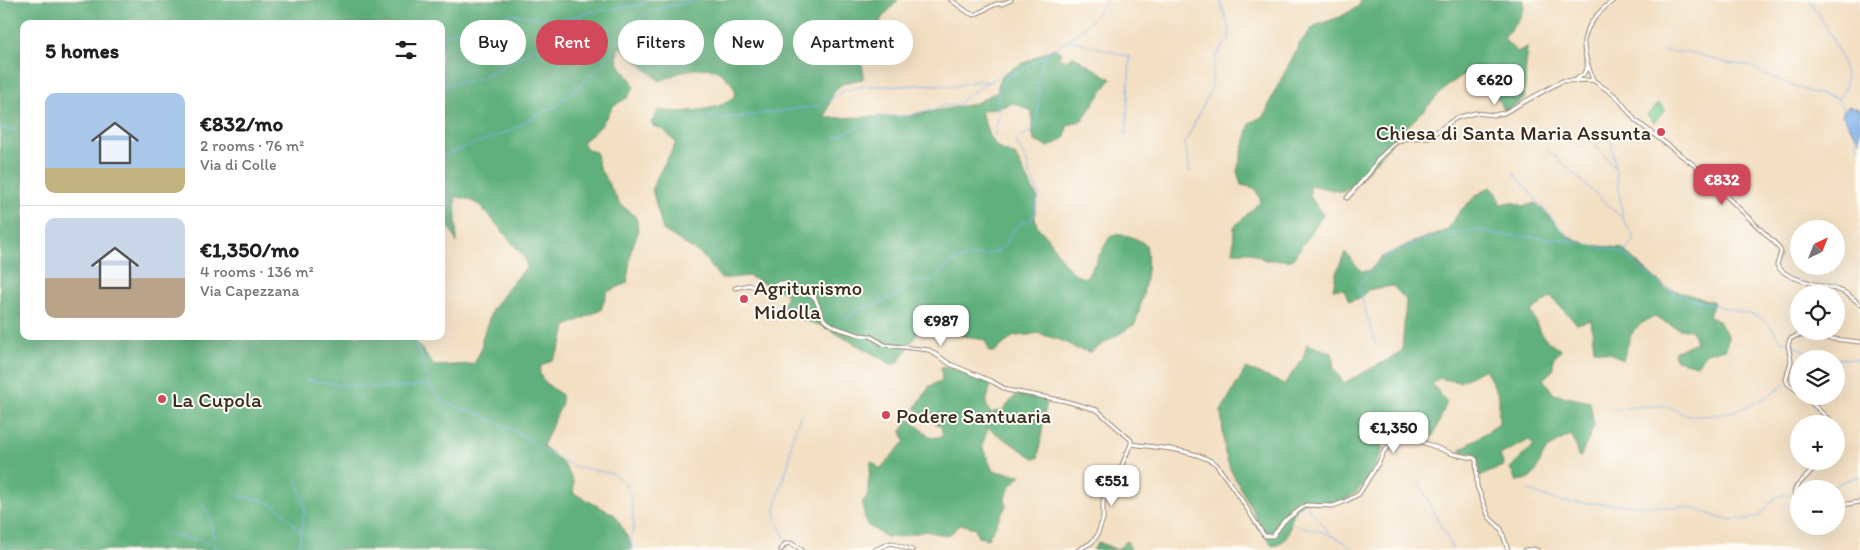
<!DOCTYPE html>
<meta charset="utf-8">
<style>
:root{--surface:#fff;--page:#f6f6f6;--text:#202124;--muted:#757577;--line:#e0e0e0;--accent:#d1495b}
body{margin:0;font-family:Itim,sans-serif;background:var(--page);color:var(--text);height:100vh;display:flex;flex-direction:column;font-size:19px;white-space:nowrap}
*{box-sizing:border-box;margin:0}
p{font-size:16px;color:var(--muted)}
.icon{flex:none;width:28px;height:28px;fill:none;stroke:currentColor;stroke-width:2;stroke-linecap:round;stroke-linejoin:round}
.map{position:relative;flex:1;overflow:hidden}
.side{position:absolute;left:20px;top:20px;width:425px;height:320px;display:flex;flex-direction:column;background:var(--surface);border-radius:10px;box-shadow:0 5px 20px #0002}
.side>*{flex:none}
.hud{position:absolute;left:460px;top:20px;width:475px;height:45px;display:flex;gap:10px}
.needle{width:32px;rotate:43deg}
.controls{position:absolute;left:1790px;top:220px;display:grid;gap:10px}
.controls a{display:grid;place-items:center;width:55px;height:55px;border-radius:50%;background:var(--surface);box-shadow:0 5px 20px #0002;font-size:25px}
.price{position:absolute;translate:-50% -42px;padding:0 11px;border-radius:10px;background:#fff;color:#222;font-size:16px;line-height:32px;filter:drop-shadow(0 1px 2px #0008)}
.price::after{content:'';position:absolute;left:50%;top:30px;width:15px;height:11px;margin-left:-8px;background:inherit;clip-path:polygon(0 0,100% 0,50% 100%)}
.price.active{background:var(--accent);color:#fff}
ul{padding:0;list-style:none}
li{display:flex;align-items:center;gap:15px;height:125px;padding:0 25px}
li+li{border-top:1px solid var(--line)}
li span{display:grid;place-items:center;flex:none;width:140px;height:100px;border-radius:10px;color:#555}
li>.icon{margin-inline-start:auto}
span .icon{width:60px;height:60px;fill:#fffc;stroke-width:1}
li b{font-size:21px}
h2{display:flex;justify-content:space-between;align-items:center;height:60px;padding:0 25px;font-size:21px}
.pill{padding:0 18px;border-radius:22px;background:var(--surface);box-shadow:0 5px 20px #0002;font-size:18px;line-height:45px}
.pill.active{background:var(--accent);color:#fff}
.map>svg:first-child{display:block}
.green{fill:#74cc92;stroke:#587b58}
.forest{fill:#5fb07c;stroke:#4d6d4d;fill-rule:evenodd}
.water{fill:#7fb1eb;stroke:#5d6e84}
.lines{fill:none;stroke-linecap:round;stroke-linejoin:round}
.stream{stroke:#7fb1eb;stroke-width:1}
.minor-casing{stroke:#978470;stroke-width:5}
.minor{stroke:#fff;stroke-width:3}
.poi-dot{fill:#d1495b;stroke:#fdfcf7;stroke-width:2}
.labels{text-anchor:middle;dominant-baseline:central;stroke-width:4;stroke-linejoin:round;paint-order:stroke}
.poi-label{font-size:21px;fill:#3b2a1e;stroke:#fdfcf7;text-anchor:start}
</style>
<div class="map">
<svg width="1860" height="550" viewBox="0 0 1860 550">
<rect width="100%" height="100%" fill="#fdfcf7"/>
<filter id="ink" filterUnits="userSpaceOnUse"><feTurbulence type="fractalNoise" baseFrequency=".02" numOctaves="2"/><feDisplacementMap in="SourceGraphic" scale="10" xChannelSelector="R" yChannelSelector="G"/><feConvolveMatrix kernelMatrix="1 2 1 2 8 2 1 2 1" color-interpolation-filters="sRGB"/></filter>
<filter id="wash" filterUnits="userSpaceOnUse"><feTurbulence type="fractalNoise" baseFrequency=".0096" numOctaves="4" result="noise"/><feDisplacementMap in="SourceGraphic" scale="20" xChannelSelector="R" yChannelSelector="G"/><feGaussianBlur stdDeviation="1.12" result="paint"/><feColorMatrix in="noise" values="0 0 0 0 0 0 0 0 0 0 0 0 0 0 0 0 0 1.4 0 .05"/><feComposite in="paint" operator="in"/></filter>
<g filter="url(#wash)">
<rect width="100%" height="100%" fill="#f3dfc2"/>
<path class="green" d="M1659 103 1666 110 1654 122 1647 115Z"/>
<path class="forest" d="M0 0H898L881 19 878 30 879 44 875 50 859 55 863 69V79C831 84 834 90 825 118L908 116 968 105 978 102 998 91V83L1004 73 1054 48 1061 53 1058 59 1066 60 1073 56 1111 79 1082 120 1067 126 1065 138 1049 147 1034 141 1032 127V111L1014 103 1005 106 981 111 989 136 998 148 1015 155 1038 199C1036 207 1033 213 1036 222 1038 229 1043 232 1047 237 1058 252 1065 271 1083 278L1088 275 1111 235C1126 234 1134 236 1146 245 1151 268 1142 302 1135 324L1090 352 1077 349 1066 342 1037 333 1029 335 1014 336 994 352H990L985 340 953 334 930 319 925 321 898 363 891 364 823 326 802 320 782 309 787 294 748 276 721 279 702 255 663 230 652 189 655 181 676 143 664 130 653 126 651 123 659 110C673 114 732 111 735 93 736 89 731 83 728 80 711 58 680 72 660 81L619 46C611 67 628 69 634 87L627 98 613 106 600 127 582 142 588 150 596 152 599 167 620 204 635 216 637 221 638 233 631 250 627 283 607 292 601 310 566 326C564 337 560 350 553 359 551 362 547 362 543 365 531 374 554 390 561 394L562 403 543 446C556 456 578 475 573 493L615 515 629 540 632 550H0ZM24 24H441V217L453 233 457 243 455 196 470 200 481 206 520 252 525 259 527 267 506 290 492 310 482 339V348L474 364 434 366 412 336H24Z
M1360 0H1524C1526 16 1512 26 1504 39L1517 52 1527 47 1524 99 1505 111 1478 68 1463 75 1450 84 1398 136 1358 182 1343 192 1310 185V196L1323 215 1292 260H1265L1250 252H1233L1234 227 1261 201 1255 188 1241 185 1237 171 1250 123 1265 115 1272 97 1300 43 1314 26 1340 17 1359 6Z
M1490 187 1498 195 1500 204 1511 202 1524 206 1536 203 1568 236 1589 245 1621 248 1666 288 1714 302 1709 317 1719 321 1728 337 1726 349 1706 353 1697 365 1676 360 1674 352 1696 342 1692 330 1679 329 1654 317C1629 328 1631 335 1623 360L1610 353 1594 350 1591 320 1577 324 1551 297 1531 311C1539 331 1542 341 1562 350L1553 359V370L1543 379 1554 394 1590 402 1594 426 1580 458C1574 451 1578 445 1571 435 1564 439 1552 444 1547 450 1535 463 1542 480 1516 481L1510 468 1534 445 1529 440 1500 455 1504 466 1480 476 1478 457 1473 453 1460 452 1461 449 1499 424V396L1485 369 1460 382 1439 378 1432 384 1447 402 1434 434 1429 439 1422 430 1420 420 1386 418 1370 433 1383 448C1375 466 1362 497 1340 501 1328 504 1317 502 1305 502 1302 504 1298 507 1296 510 1287 523 1293 542 1273 546L1268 540 1230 469 1225 453 1221 411 1246 368 1284 384 1303 359 1307 344 1332 353 1334 370 1344 383 1402 352 1406 300 1393 286 1368 290 1360 298 1349 301 1344 289H1333L1336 274 1345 252 1361 271H1369L1382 257 1413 242 1447 230 1460 211 1477 195Z
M949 367 991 383 986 404 990 413 1003 410 1016 395 1047 399 1038 458 1035 459 988 428 982 446 993 471 1021 475 1010 487 1005 498 1006 506 988 539 978 537 975 528 961 524 948 536 926 531 898 537H886L866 524 862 503 867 496 871 461 880 469 905 441 901 432 909 419 932 438 943 436 941 427 923 416 915 408 930 386 942 380 941 368Z
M1127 541 1131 550H1093L1099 542 1117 550Z"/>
<path class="water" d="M1848 106 1860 109V141L1842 115 1844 110Z"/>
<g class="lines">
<path class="stream" d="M188 0V1
M1810 0C1821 18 1852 67 1845 88 1844 91 1841 95 1839 98
M441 37 512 14 558 21 584 13 640 5 647 0
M1071 40 1130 57 1126 135
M1662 51 1693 53 1731 64 1750 65 1764 74 1783 82 1810 92 1836 97 1844 109
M441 87 480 78 538 48 565 41 583 13
M703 117H738L818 106 845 90 865 86H906L918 84 955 86 975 81 990 82C997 76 1010 75 1019 71 1027 67 1034 61 1042 57 1068 41 1090 27 1106 0
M1609 126 1623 219
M0 128 24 131
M1583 130 1616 169
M995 135C995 129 997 124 998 119 1000 98 992 89 1012 74
M834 138 878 118 908 116 923 111H933L942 106 959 105 964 98 988 82
M1860 138 1856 142 1860 148
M1547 149 1623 219 1635 239 1624 253
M441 156 507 132 559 104 592 74 611 54 622 37 649 11 698 0
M1190 172 1185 143 1211 89 1215 59 1222 47 1229 40C1230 22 1224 16 1220 0
M1513 172 1571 241
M844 320 862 307 878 304 901 293 913 282 931 280 943 271 950 262 969 256 987 255 998 251 1006 244 1010 234 1021 223 1032 220 1039 195 1029 173 1027 162 1016 142 1020 137 1033 130 1036 124 1039 100 1037 80 1045 56
M415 336V345L421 356 428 384 440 398 448 404 480 414 522 435 546 452 574 466 613 474 624 483 631 496 634 528 631 537 632 550
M1790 344 1820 357 1860 360
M1376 345 1358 286 1377 263 1392 252 1425 240 1458 232 1474 230 1502 235 1560 239 1619 251 1628 257 1663 287 1691 299 1760 317 1772 327 1781 341 1787 343
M1810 359 1814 354
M305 380C345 385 387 392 428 384
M1790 380 1799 370
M1612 410C1629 408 1646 405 1663 406 1676 407 1678 414 1688 415 1723 419 1758 406 1785 384
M297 479 305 509 301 532
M1419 482 1453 550
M1822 489 1860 476
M1528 490 1560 502 1685 507 1700 510 1722 519 1747 520 1759 516 1776 497 1792 493
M239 496 265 500 282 511 301 533 298 550
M202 503 210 517 215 545
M1307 506 1329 533
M1294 525C1316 530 1337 534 1354 550
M168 534 205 542 223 550
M786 542 776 518 775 507 789 461 792 438 801 414
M787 546 788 550"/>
</g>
</g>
<g filter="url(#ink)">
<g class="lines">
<defs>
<path id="minor" d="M951 0 969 13 974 15 996 4H1002L1011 0
M1575 80 1583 75 1588 65
M1593 80 1617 97 1635 120 1694 165 1778 246 1781 252 1777 265C1785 281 1825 285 1841 291 1848 293 1854 300 1860 304
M1347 198 1370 172 1379 158 1394 144 1403 139 1429 137 1456 118 1475 113 1494 115 1504 113 1562 81 1593 80C1589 68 1583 54 1584 41 1586 25 1601 9 1614 0
M735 288 749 285 762 290 781 283 804 289 815 298 824 320 837 328 859 335 870 336 885 345 929 350 950 364 993 382 1007 390 1065 401 1097 410 1131 440V444L1115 481 1103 501V519L1097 536 1091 543 1078 550
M1799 392 1788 384 1786 380 1791 361 1788 345 1790 339 1798 335 1860 342
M1804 396 1834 424
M1836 428 1838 431 1836 436
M1131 444C1157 448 1194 449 1216 464L1241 499 1263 534 1265 536H1273L1284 521 1306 505 1333 506 1344 502 1359 494 1378 464 1384 451 1398 439 1406 438 1417 440 1453 454 1474 458 1476 460 1477 486 1489 517 1501 529 1508 550
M1799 500 1796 497 1794 492 1796 487 1821 461
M1836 506 1860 502
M781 550 785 544 791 543 802 550
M874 550 891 543 912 550
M1525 550 1532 549 1537 550"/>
</defs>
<use href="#minor" class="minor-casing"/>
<use href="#minor" class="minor"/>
</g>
</g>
<g class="poi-dot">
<circle cx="1661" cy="132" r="5"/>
<circle cx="744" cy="299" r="5"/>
<circle cx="162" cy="399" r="5"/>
<circle cx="886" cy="415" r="5"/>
</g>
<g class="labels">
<g class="poi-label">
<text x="1651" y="132" text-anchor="end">Chiesa di Santa Maria Assunta</text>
<text x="754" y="287">Agriturismo<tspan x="754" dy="24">Midolla</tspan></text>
<text x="172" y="399">La Cupola</text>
<text x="896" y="415">Podere Santuaria</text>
</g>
</g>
</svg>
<div class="controls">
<a><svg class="needle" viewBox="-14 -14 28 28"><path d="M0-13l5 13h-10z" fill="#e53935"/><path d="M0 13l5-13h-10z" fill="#757577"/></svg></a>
<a><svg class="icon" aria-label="locate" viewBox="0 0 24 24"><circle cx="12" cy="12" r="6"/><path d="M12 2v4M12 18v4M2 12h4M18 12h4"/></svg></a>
<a><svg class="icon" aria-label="layers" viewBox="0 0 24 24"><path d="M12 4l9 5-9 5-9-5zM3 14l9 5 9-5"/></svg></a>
<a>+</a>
<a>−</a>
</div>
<b class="price" style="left:1495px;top:106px">€620</b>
<b class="price active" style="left:1722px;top:206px">€832</b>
<b class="price" style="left:941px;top:347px">€987</b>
<b class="price" style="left:1394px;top:454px">€1,350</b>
<b class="price" style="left:1112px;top:507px">€551</b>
<div class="hud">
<a class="pill">Buy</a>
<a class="pill active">Rent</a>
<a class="pill">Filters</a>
<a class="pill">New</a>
<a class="pill">Apartment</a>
</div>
<section class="side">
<h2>5 homes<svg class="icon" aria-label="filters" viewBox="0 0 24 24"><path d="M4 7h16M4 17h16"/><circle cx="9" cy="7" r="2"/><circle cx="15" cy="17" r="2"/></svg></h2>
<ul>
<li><span style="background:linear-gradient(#a9c7e8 75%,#c2b280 0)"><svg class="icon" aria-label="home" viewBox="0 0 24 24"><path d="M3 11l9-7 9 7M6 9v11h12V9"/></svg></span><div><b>€832/mo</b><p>2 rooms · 76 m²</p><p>Via di Colle</p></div></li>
<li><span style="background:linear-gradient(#c9d6e8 60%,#b9a48a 0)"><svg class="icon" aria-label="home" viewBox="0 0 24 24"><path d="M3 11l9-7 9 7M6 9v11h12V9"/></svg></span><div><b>€1,350/mo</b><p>4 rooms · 136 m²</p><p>Via Capezzana</p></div></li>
</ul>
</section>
</div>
